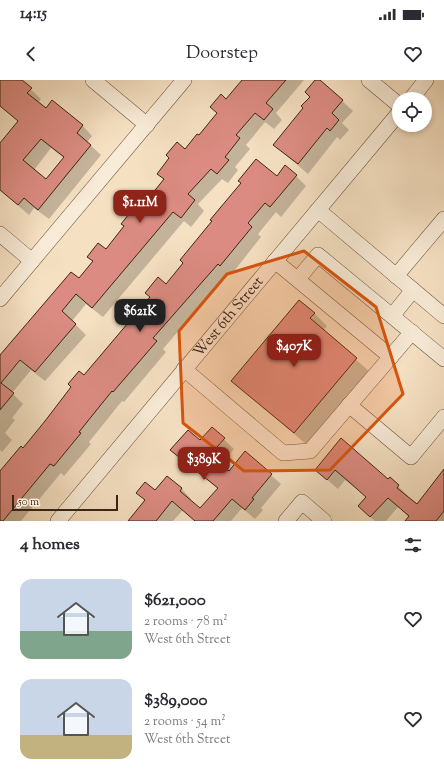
<!DOCTYPE html>
<meta charset="utf-8">
<style>
:root{--surface:#fff;--page:#f2f2f3;--text:#2b2b33;--muted:#7c7c81;--accent:#8f2418}
body{margin:0;font-family:"Sorts Mill Goudy",serif;background:var(--page);color:var(--text);height:100vh;display:flex;flex-direction:column;font-size:15px;white-space:nowrap}
*{box-sizing:border-box;margin:0}
p{font-size:13px;color:var(--muted)}
.icon{flex:none;width:22px;height:22px;fill:none;stroke:currentColor;stroke-width:2;stroke-linecap:round;stroke-linejoin:round}
.map{position:relative;height:441px;overflow:hidden}
.sheet{display:flex;flex-direction:column;background:var(--surface);flex:1}
.sheet>*{flex:none}
.tools{position:absolute;left:392px;top:12px;display:grid;gap:8px}
.tools a{display:grid;place-items:center;width:40px;height:40px;border-radius:50%;background:var(--surface);box-shadow:0 2px 6px #0003;font-size:20px}
.scale{position:absolute;left:12px;bottom:10px;width:106px;box-sizing:border-box;padding-left:4px;border:2px solid #3f2612;border-top:0;font-size:11px;line-height:14px;white-space:nowrap;color:#3f2612;-webkit-text-stroke:3px #f8ebd7;paint-order:stroke}
.price{position:absolute;translate:-50% -34px;padding:0 9px;border-radius:8px;background:var(--accent);color:#fff;font-size:13px;line-height:26px;filter:drop-shadow(0 1px 2px #0008)}
.price::after{content:'';position:absolute;left:50%;top:24px;width:12px;height:9px;margin-left:-6px;background:inherit;clip-path:polygon(0 0,100% 0,50% 100%)}
.price.on{background:#222;color:#fff}
ul{padding:0;list-style:none}
li{display:flex;align-items:center;gap:12px;height:100px;padding:0 20px}
li span{display:grid;place-items:center;flex:none;width:112px;height:80px;border-radius:12px;color:#555}
li>.icon{margin-inline-start:auto}
span .icon{width:48px;height:48px;fill:#fffc;stroke-width:1}
li b{font-size:17px}
h2{display:flex;justify-content:space-between;align-items:center;height:48px;padding:0 20px;font-size:17px}
.status{display:flex;justify-content:space-between;align-items:center;height:28px;padding:0 20px;background:var(--surface);direction:ltr}
.status svg{height:11px;fill:currentColor}
header{display:flex;justify-content:space-between;align-items:center;height:52px;padding:0 20px;background:var(--surface);font-size:18px;font-weight:600}
.map>svg:first-child{display:block}
.shadow{fill:#0003;fill-rule:evenodd}
.building{fill:#db8b81;stroke:#3f2612;fill-rule:evenodd}
.lines{fill:none;stroke-linecap:round;stroke-linejoin:round}
.minor-casing{stroke:#6c543e;stroke-width:16}
.minor{stroke:#f8ebd7;stroke-width:15}
.marked{fill:#d7540d;fill-opacity:0.2;stroke:#d7540d;stroke-width:3;stroke-linejoin:round}
.labels{text-anchor:middle;dominant-baseline:central;stroke-width:3.5;stroke-linejoin:round;paint-order:stroke}
.street-label{font-size:15px;fill:#3f2612;stroke:#f8ebd7}
</style>
<div class="status"><b>14:15</b><svg viewBox="0 0 49 12"><path d="M0 12V9h3v3zM5 12V6h3v6zM10 12V3h3v9zM15 12V0h3v12zM26 1h20v11H26zM47 4h2v5h-2z"/></svg></div>
<header><svg class="icon" aria-label="back" viewBox="0 0 24 24"><path d="M15 5l-7 7 7 7"/></svg>Doorstep<svg class="icon" aria-label="heart" viewBox="0 0 24 24"><path d="M12 20l-8-8c-3-5 5-10 8-4 3-6 11-1 8 4z"/></svg></header>
<div class="map">
<svg width="444" height="441" viewBox="0 0 444 441">
<rect width="100%" height="100%" fill="#f5e0c2"/>
<filter id="stains"><feTurbulence type="fractalNoise" baseFrequency=".005" numOctaves="4"/><feColorMatrix values="0 0 0 0 .2 0 0 0 0 .09 0 0 0 0 .02 0 0 0 .5 -.17"/></filter>
<radialGradient id="worn" r=".72"><stop offset=".6" stop-color="#630" stop-opacity="0"/><stop offset="1" stop-color="#630" stop-opacity=".3"/></radialGradient>
<path class="shadow" d="M0 0H21L41 19 38 23 46 30 82 45 92 56 87 62 101 75 49 139 34 128 29 135 0 110V64L18 41 0 26ZM51 68 64 78 46 100 34 90Z
M243 0H304L276 33 282 40 274 49 265 42 246 65 250 69 235 87 238 90 228 103 222 99 198 124 204 131 191 147 184 141 103 237 86 224 72 241 86 255 45 301 31 290 12 313 23 324 12 338 15 340 5 353 12 360 2 372 0 370V276L71 193 80 200 94 182 89 177 106 171 164 100 158 94 199 57Z
M316 0H319L353 31 342 43 349 50 340 60 337 57 308 94 274 65 304 28Z
M296 96 306 106 281 137 276 132 258 154 261 157 231 195 228 193 163 269 166 272 124 322 122 321 89 362 91 364 64 396 61 393 21 441H0V393L23 369 84 296 166 205 277 97Z
M314 233 327 246 323 251 369 291 307 365 233 301Z
M212 348 234 369 220 385 229 392 271 395 281 404 261 428 263 430 255 439 242 428 231 441H195L183 430 173 441H129L145 421 137 413 155 411 167 397 182 409 191 419 190 420 201 429 218 409 172 370 200 362Z
M341 359 388 400 398 406 408 416 407 417 417 425 444 391V441H406L409 437 398 427 386 441H375L369 436 367 418 359 411 345 400 338 409 316 390Z"/>
<path class="building" d="M0 0H22L32 8 27 13 46 28 52 20 83 45 77 53 91 65 38 130 24 118 18 125 0 110V63L18 41 0 26ZM41 59 64 77 46 99 23 80Z
M242 0H286L266 23 273 29 264 40 255 33 236 55 240 58 225 77 229 80 217 94 211 89 188 114 195 120 181 138 173 132 92 228 76 214 62 231 76 244 35 292 20 280 1 303 14 313 0 330V275L71 192 79 198 93 181 87 177 98 163 106 169 124 146 121 144 133 129 127 124 137 111 148 119 164 99 157 94 169 78 166 75 177 62 185 69 197 54 199 55 217 33 210 27 221 14 226 19Z
M315 0H320L343 20 332 33 339 40 330 51 327 48 298 84 273 65 303 28 301 26 310 17 305 12Z
M256 79 277 96 285 85 297 95 270 127 265 123 248 143 252 147 220 186 218 184 153 258 157 261 113 312 112 311 79 352 81 353 54 386 50 384 3 441H0V391L21 366 23 368 45 341 71 307 68 304 79 291 84 295 150 217 145 213 158 197 166 204 183 183 180 180 212 141 210 140 241 103 238 101Z
M299 220 315 233 310 238 357 278 294 353 231 301Z
M212 347 225 358 210 375 229 391 245 371 272 394 252 418 254 419 245 430 232 419 213 441H195L172 421 156 441H128L145 420 136 413 145 402 155 410 167 396 182 408 180 411 200 428 218 408 170 370 188 350 200 360Z
M341 358 388 399 390 397 399 405 397 408 417 424 444 389V431L436 441H405L409 436 388 418 370 437 358 426 366 417 348 401 335 390 327 400 315 390Z"/>
<g class="lines">
<defs>
<g id="minor">
<path d="M93 0 147 45"/>
<path d="M369 0 399 25"/>
<path d="M411 19 426 0"/>
<path d="M318 130 444 236"/>
<path d="M0 154 32 181"/>
<path d="M275 181 391 277"/>
<path d="M396 196 444 139"/>
<path d="M298 199 318 175 444 279"/>
<path d="M0 219 184 0"/>
<path d="M392 236 413 210"/>
<path d="M184 289 283 373 310 371 412 252"/>
<path d="M349 325 411 377 444 337"/>
<path id="s1" d="M58 441 399 33"/>
<path d="M286 441 302 422 324 441"/>
</g>
</defs>
<use href="#minor" class="minor-casing"/>
<use href="#minor" class="minor"/>
</g>
<path class="marked" d="M304 171 376 227 403 314 330 390 244 391 183 343 179 251 227 194Z"/>
<g class="labels">
<g class="street-label">
<text stroke="none"><textPath href="#s1" startOffset="266">West 6th Street</textPath></text>
</g>
</g>
<rect width="100%" height="100%" filter="url(#stains)"/>
<rect width="100%" height="100%" fill="url(#worn)"/>
</svg>
<div class="tools">
<a><svg class="icon" aria-label="locate" viewBox="0 0 24 24"><circle cx="12" cy="12" r="6"/><path d="M12 2v4M12 18v4M2 12h4M18 12h4"/></svg></a>
</div>
<div class="scale">50 m</div>
<b class="price" style="left:140px;top:144px">$1.11M</b>
<b class="price on" style="left:140px;top:253px">$621K</b>
<b class="price" style="left:294px;top:288px">$407K</b>
<b class="price" style="left:204px;top:401px">$389K</b>
</div>
<section class="sheet">
<h2>4 homes<svg class="icon" aria-label="filters" viewBox="0 0 24 24"><path d="M4 7h16M4 17h16"/><circle cx="9" cy="7" r="2"/><circle cx="15" cy="17" r="2"/></svg></h2>
<ul>
<li><span style="background:linear-gradient(#c9d6e8 65%,#7fa58c 0)"><svg class="icon" aria-label="home" viewBox="0 0 24 24"><path d="M3 11l9-7 9 7M6 9v11h12V9"/></svg></span><div><b>$621,000</b><p>2 rooms · 78 m²</p><p>West 6th Street</p></div><svg class="icon" aria-label="heart" viewBox="0 0 24 24"><path d="M12 20l-8-8c-3-5 5-10 8-4 3-6 11-1 8 4z"/></svg></li>
<li><span style="background:linear-gradient(#c9d6e8 70%,#c2b280 0)"><svg class="icon" aria-label="home" viewBox="0 0 24 24"><path d="M3 11l9-7 9 7M6 9v11h12V9"/></svg></span><div><b>$389,000</b><p>2 rooms · 54 m²</p><p>West 6th Street</p></div><svg class="icon" aria-label="heart" viewBox="0 0 24 24"><path d="M12 20l-8-8c-3-5 5-10 8-4 3-6 11-1 8 4z"/></svg></li>
</ul>
</section>
